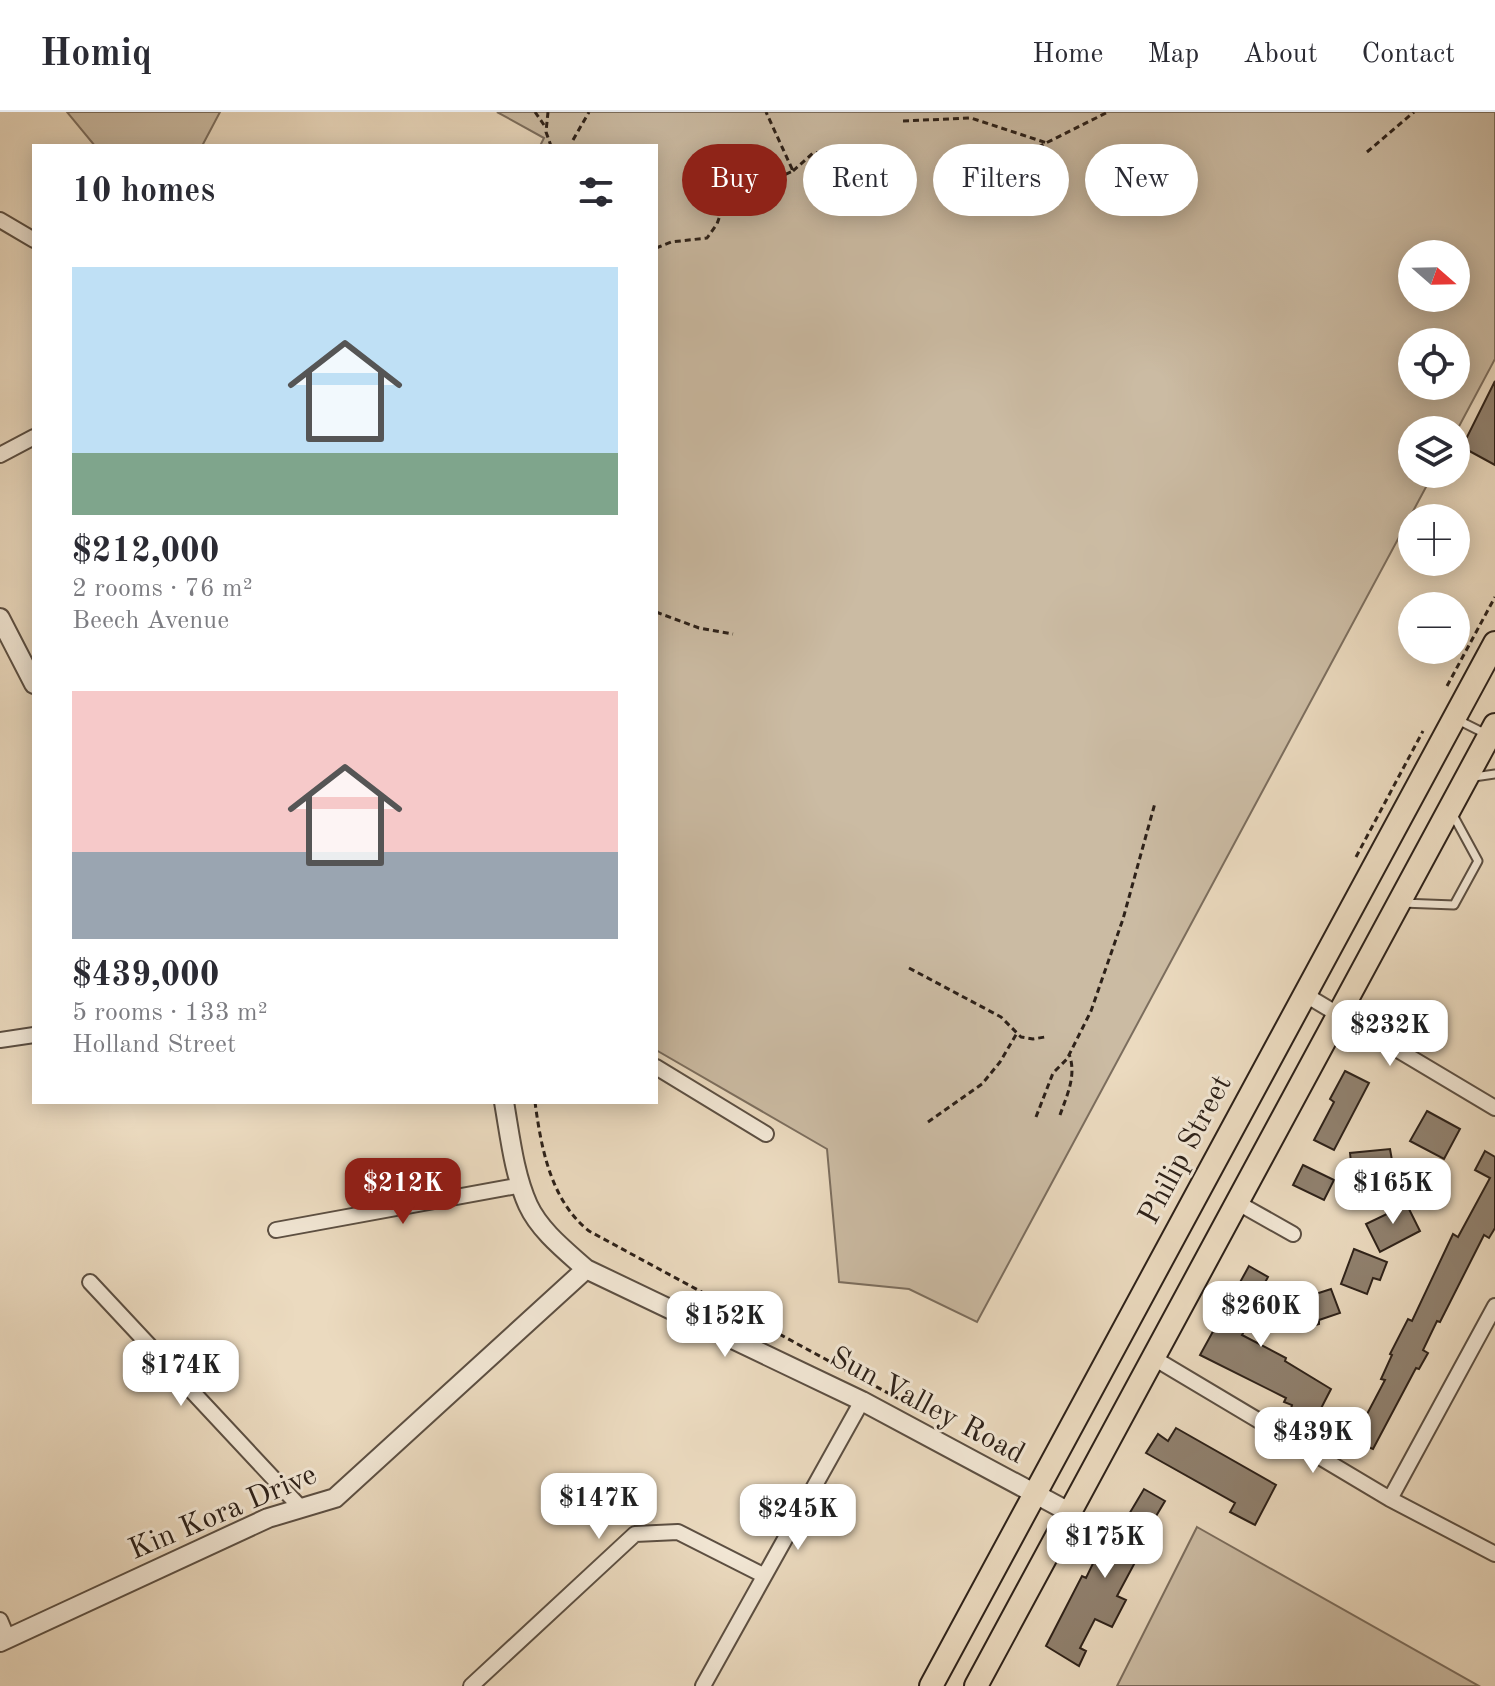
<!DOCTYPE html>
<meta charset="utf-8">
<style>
:root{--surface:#fff;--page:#f2f2f3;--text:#2b2b33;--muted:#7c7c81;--line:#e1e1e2;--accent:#8f2418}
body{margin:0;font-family:"Old Standard TT",serif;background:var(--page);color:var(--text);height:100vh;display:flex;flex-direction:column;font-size:30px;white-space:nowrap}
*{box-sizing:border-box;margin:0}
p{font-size:26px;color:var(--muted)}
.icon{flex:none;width:44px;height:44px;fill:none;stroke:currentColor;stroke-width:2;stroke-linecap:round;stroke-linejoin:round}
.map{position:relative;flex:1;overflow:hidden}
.drawer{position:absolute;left:32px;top:32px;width:626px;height:960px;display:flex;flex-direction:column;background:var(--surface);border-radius:0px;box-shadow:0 4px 20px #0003}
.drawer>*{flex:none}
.hud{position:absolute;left:682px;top:32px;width:692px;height:72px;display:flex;gap:16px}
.needle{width:52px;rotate:110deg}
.fabs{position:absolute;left:1398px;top:128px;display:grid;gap:16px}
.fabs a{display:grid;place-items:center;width:72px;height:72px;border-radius:50%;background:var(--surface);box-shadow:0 4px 20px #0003;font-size:40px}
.price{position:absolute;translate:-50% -68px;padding:0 18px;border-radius:16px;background:#fff;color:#222;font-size:26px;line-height:52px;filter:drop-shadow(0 2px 4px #0008)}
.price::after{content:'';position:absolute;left:50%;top:48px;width:24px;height:18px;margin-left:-12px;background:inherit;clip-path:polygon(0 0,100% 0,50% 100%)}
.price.on{background:var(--accent);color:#fff}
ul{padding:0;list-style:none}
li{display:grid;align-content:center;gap:16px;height:424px;padding:0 40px}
li span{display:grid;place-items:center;height:248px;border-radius:0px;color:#555}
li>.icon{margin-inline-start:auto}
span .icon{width:144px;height:144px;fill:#fffc;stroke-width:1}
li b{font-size:34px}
h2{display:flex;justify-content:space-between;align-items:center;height:96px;padding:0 40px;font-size:34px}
.chip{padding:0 28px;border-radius:36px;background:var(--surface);box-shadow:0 4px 20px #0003;font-size:28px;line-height:72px}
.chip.on{background:var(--accent);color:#fff}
header{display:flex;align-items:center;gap:48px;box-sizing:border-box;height:112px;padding:0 40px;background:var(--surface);border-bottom:2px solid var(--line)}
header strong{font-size:38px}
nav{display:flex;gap:44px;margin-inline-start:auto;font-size:28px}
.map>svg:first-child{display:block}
.green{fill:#cbbba3;stroke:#7c6e5e;stroke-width:2;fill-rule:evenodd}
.building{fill:#90816f;stroke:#2d2119;stroke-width:2}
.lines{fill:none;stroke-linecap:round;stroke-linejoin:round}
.service-casing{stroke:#5c4f42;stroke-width:11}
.minor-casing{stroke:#5c4f42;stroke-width:18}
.tertiary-casing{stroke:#5c4f42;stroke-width:22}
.primary-casing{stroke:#2d2119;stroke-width:26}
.path{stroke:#2d2119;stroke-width:3;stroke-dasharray:6 4;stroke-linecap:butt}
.service{stroke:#f2e7d5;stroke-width:7}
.minor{stroke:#f2e7d5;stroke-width:14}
.tertiary{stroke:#f2e7d5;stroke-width:18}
.primary{stroke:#ebdabf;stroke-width:22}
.labels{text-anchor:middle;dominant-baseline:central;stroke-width:6;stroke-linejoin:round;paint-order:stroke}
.street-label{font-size:30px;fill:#2d2119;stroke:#f2e7d5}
</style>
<header>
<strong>Homiq</strong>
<nav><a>Home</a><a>Map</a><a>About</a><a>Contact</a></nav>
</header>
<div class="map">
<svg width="1495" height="1574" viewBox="0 0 1495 1574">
<rect width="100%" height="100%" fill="#ebdabf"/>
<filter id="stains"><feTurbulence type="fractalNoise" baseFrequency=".0025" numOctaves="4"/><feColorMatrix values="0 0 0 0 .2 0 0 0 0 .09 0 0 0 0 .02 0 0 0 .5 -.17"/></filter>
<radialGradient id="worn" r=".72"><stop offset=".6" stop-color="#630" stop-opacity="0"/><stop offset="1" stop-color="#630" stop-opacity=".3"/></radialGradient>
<path class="green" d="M67 0H220L202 34H95Z
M497 0H1495V247L1456 320 1412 318V362H1433L977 1210 909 1177 839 1170 827 1037 656 938V34H540L544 26ZM1412 142H1456V186H1412ZM1412 230H1456V274H1412Z
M1197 1415 1479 1574H1117Z"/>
<path class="building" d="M1495 269V353L1462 335Z
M1345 959 1369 971 1334 1038 1314 1028 1334 990 1330 987Z
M1427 999 1460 1017 1444 1047 1410 1029Z
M1390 1037 1395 1065 1360 1068 1359 1059 1352 1060 1350 1041Z
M1485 1039 1495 1045V1116L1489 1126 1484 1123 1440 1210 1437 1209 1423 1238 1428 1241 1419 1257 1416 1256 1373 1337 1358 1331 1361 1325 1344 1316 1354 1297 1366 1304 1385 1268 1381 1267 1392 1243 1390 1242 1408 1207 1412 1209 1453 1122 1458 1125 1490 1066 1475 1058Z
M1303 1053 1334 1068 1324 1088 1293 1073Z
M1404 1087 1420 1119 1380 1140 1366 1112 1387 1102 1385 1096Z
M1354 1137 1387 1150 1380 1168 1373 1166 1367 1182 1341 1172Z
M1249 1154 1268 1165 1261 1178 1286 1191 1276 1209 1256 1198 1242 1223 1286 1246 1285 1249 1331 1277 1315 1308 1290 1300 1292 1293 1284 1290 1286 1286 1200 1243Z
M1331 1177 1340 1201 1319 1208V1212L1306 1216 1297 1188Z
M1176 1316 1276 1373 1255 1413 1230 1400 1235 1391 1146 1341 1158 1322 1168 1329Z
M1144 1377 1165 1389 1143 1426 1147 1428 1117 1484 1126 1488 1112 1515 1095 1507 1080 1536 1086 1539 1079 1554 1046 1534 1082 1464 1086 1466 1113 1410 1122 1414Z"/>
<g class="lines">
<defs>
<path id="service" d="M1458 608 1486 622
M1474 665 1495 662
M1402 791 1454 793 1478 749 1453 703"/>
<path id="minor" d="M0 108 34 128
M0 343 34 325
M1304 882 1495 996
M0 928 34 923
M656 955 766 1022
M1238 1091 1293 1122
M276 1118 522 1073
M90 1170 301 1396
M1152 1245 1390 1387 1495 1442
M1390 1387 1495 1194
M0 1508 8 1527
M471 1574 635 1422 678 1420 763 1463
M703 1574 862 1289"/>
<path id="tertiary" d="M0 506 34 572
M504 990C510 1024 514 1062 528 1093 540 1119 566 1139 586 1157L862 1289 1069 1400
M0 1530 268 1406 335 1386 586 1157"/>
<path id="primary" d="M931 1574 1495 531
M976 1574 1495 613"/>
</defs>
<use href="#service" class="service-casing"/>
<use href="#minor" class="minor-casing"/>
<use href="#tertiary" class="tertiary-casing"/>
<use href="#primary" class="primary-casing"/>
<path class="path" d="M535 0 544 13
M548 0 546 20 551 34
M903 9 971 6 1047 31
M573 28 589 0
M1038 35 1108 0
M1367 40 1414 0
M793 59 813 41 821 40 911 50
M656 136 671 130 707 126 717 112 725 89 793 59 766 0
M656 500 699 516 733 522
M1447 574 1495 485
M1356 745 1423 619
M909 856 1001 905 1021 925 1033 927 1045 925
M535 990C541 1036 551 1089 589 1119L912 1294
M1060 1003C1067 983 1077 963 1069 942
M1036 1005 1053 961 1067 947 1091 899 1123 807 1155 691
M928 1010 982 972 1000 950 1017 921"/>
<use href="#service" class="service"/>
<use href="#minor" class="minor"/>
<use href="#tertiary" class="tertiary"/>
<use href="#primary" class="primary"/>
</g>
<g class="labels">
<g class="street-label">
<text transform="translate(1186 1038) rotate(-62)">Philip Street</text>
<text transform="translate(927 1294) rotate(28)">Sun Valley Road</text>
<text transform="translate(223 1401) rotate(-23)">Kin Kora Drive</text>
</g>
</g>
<rect width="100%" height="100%" filter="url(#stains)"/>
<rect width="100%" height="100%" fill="url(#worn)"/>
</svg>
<div class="fabs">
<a><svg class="needle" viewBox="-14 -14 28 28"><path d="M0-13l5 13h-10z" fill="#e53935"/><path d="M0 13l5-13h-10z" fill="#7c7c81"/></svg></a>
<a><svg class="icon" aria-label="locate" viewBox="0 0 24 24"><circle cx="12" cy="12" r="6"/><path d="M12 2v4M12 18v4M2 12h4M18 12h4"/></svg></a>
<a><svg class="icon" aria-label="layers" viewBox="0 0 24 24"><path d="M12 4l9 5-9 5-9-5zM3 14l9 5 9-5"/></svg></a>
<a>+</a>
<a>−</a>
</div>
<b class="price" style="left:1390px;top:956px">$232K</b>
<b class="price on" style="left:403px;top:1114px">$212K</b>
<b class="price" style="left:1393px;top:1114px">$165K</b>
<b class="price" style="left:1261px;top:1237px">$260K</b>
<b class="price" style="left:725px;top:1247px">$152K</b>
<b class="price" style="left:181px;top:1296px">$174K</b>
<b class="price" style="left:1313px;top:1363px">$439K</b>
<b class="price" style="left:599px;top:1429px">$147K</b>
<b class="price" style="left:798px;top:1440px">$245K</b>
<b class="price" style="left:1105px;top:1468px">$175K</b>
<div class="hud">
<a class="chip on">Buy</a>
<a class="chip">Rent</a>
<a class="chip">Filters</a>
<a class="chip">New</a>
</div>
<section class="drawer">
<h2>10 homes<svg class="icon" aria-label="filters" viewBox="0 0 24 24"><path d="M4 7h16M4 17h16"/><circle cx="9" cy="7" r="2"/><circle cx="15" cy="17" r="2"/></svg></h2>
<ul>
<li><span style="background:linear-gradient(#bfe0f5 75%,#7fa58c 0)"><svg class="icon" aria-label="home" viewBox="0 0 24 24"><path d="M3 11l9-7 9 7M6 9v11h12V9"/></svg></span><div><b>$212,000</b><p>2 rooms · 76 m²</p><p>Beech Avenue</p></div></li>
<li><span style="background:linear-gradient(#f6c9c9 65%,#9aa5b1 0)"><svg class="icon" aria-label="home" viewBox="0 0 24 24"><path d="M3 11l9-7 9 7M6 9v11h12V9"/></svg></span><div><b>$439,000</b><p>5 rooms · 133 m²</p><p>Holland Street</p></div></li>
</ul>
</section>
</div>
